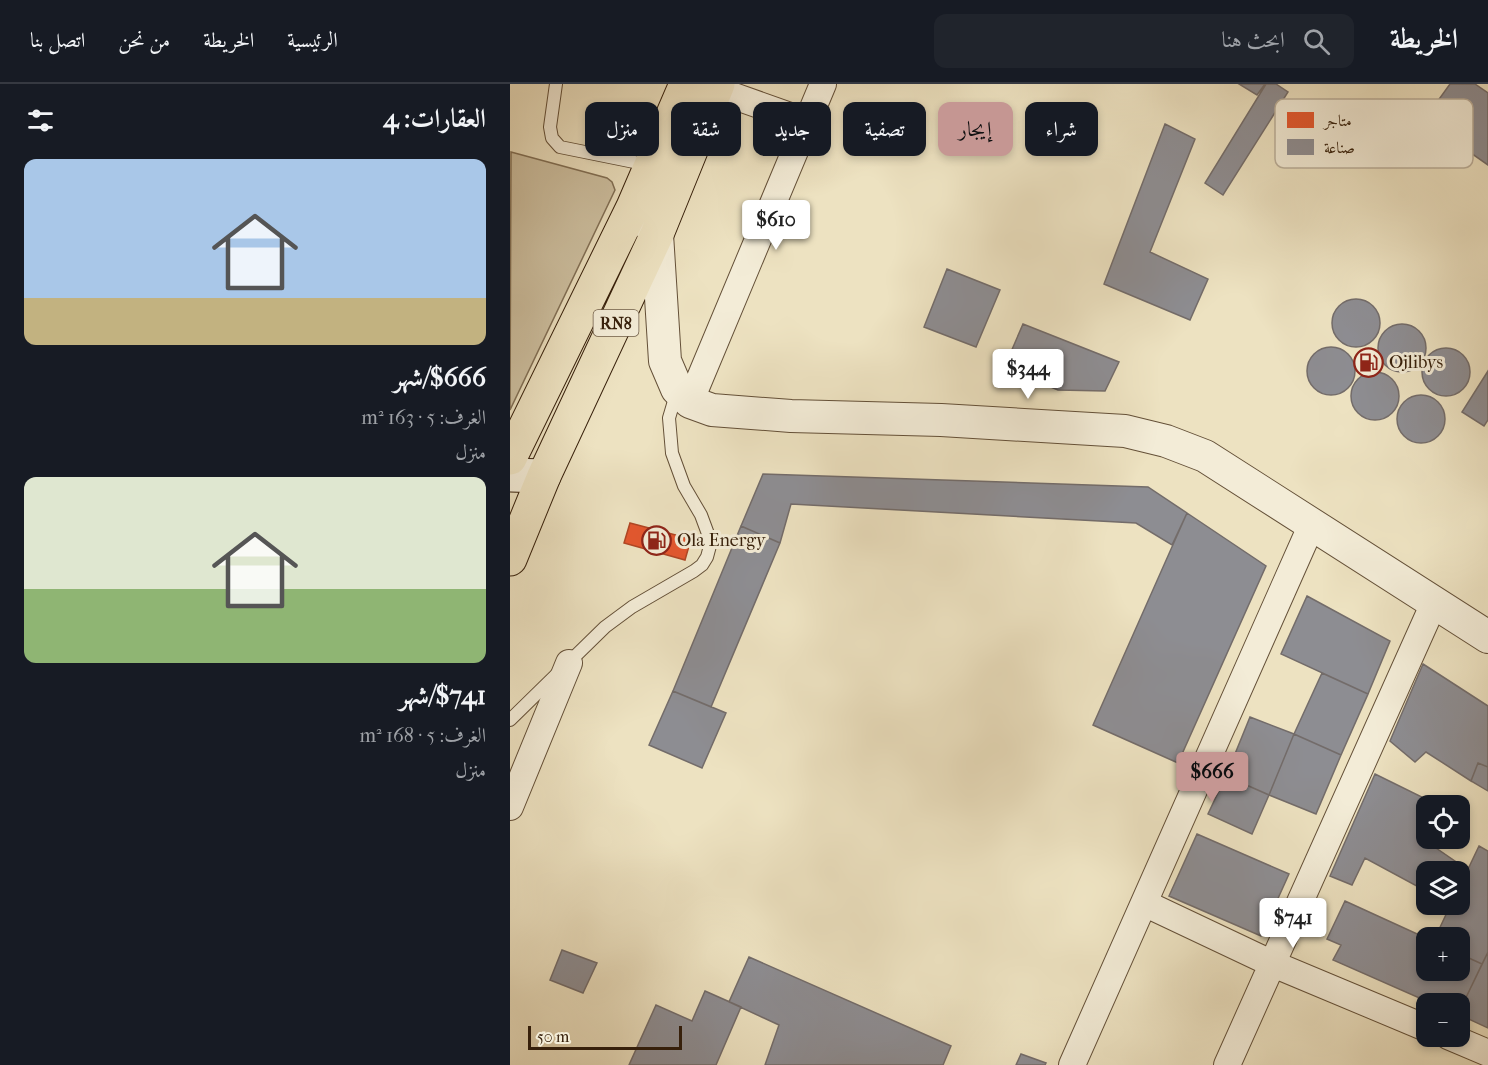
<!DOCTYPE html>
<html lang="ar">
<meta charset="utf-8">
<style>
:root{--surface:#171b24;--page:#20242c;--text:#f1f3f6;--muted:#9ea1a6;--line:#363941;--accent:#c59692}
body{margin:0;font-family:"IM FELL French Canon",Amiri,serif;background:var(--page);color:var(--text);direction:rtl;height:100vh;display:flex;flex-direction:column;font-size:22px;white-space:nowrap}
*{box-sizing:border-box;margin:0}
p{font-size:20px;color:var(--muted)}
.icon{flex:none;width:33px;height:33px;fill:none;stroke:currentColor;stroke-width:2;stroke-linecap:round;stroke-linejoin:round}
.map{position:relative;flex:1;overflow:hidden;direction:ltr}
.side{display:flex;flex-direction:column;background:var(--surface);width:510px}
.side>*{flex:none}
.top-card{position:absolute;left:18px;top:18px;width:570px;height:54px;direction:rtl;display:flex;gap:12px}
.tools{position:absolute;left:906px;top:711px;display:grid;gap:12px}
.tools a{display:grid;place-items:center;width:54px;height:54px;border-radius:12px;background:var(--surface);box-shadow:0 3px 9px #0003;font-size:30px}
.scale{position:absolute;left:18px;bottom:15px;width:154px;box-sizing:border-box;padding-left:6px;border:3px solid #37200b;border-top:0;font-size:16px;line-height:21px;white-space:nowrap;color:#37200b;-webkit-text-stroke:4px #f3ecd7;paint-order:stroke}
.price{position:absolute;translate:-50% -51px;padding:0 14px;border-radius:6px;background:#fff;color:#222;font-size:20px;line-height:39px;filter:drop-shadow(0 2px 3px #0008)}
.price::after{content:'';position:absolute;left:50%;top:36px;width:18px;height:14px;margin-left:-9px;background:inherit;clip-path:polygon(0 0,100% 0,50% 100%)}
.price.active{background:var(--accent);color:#111}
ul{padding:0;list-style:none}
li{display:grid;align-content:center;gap:12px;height:318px;padding:0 24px}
li span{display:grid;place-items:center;height:186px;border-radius:12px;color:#555}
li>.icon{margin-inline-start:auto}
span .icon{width:108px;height:108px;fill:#fffc;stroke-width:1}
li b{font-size:26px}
h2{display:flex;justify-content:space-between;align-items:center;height:72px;padding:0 24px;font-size:26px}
.pill{padding:0 21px;border-radius:12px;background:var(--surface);box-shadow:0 3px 9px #0003;font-size:21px;line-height:54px}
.pill.active{background:var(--accent);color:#111}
header{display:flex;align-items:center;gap:36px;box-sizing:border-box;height:84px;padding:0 30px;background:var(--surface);border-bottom:2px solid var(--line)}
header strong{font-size:28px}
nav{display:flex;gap:33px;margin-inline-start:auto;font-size:21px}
.search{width:420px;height:54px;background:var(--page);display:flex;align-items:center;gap:15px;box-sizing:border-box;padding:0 21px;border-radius:12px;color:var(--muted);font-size:22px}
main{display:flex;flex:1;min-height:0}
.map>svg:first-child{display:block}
.green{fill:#cec1a2;stroke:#827056;stroke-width:1.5}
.shops{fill:#e4572e;stroke:#b04624;stroke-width:1.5}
.industry{fill:#8d8d92;stroke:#736c6a;stroke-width:1.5}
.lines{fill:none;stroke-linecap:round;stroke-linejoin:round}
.service-casing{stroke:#645038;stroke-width:14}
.minor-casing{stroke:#645038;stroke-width:28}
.tertiary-casing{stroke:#645038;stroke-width:34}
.secondary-casing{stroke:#37200b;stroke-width:35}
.primary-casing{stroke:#37200b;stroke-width:35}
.service{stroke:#f3ecd7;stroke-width:12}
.minor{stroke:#f3ecd7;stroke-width:26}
.tertiary{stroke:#f3ecd7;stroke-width:32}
.secondary{stroke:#f3ecd7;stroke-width:33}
.primary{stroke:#ede2c1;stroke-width:33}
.labels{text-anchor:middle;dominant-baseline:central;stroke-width:6;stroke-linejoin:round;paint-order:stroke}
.shield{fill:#f3ecd7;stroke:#6f5d48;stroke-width:1.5}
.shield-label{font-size:16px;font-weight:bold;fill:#37200b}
.poi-label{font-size:18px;fill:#37200b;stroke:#f3ecd7;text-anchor:start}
.key{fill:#f3ecd7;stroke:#bbaf9a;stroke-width:1.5}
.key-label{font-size:16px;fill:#37200b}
</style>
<header>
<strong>الخريطة</strong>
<div class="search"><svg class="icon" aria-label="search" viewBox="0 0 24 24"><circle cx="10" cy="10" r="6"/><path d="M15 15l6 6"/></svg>ابحث هنا</div>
<nav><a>الرئيسية</a><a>الخريطة</a><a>من نحن</a><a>اتصل بنا</a></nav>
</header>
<main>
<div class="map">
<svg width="978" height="981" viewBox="0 0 978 981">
<rect width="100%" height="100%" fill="#ede2c1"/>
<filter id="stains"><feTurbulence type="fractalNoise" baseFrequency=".00333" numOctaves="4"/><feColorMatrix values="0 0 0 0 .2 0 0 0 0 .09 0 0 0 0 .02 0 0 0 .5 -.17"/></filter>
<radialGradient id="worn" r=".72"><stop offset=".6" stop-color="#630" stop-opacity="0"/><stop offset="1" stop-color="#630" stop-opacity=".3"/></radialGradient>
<path class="green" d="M1 68 97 94 102 98 105 106 0 326Z"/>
<path class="shops" d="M120 439 181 455 175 476 114 459Z"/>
<path class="industry" d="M729 0H755L747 11Z
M756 0H766L778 8 713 111 695 99Z
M940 0H965L978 9V81L914 36Z
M655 40 685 55 640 168 698 195 680 236 594 200Z
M437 185 490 206 466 263 414 243Z
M822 239a24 24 0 1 1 48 0a24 24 0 1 1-48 0Z
M868 264a24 24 0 1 1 48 0a24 24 0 1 1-48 0Z
M513 240 609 278 595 307 548 306 494 284Z
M797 287a24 24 0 1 1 48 0a24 24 0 1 1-48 0Z
M912 288a24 24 0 1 1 48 0a24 24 0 1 1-48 0Z
M978 287V336L974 342 952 328Z
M841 312a24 24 0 1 1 48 0a24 24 0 1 1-48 0Z
M887 335a24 24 0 1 1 48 0a24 24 0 1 1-48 0Z
M253 390 638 403 677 429 662 461 626 439 281 420 270 459 231 442Z
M677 429 756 482 668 679 583 641Z
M231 442 270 459 201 623 163 607Z
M797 512 880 557 858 610 771 570Z
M913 580 978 622V683L968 679 961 697 916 668 905 678 880 657Z
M812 589 858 610 831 671 784 650Z
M163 607 216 629 192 684 139 661Z
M740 633 784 650 759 711 716 692Z
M784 650 831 671 806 730 759 711Z
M968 679 978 683V707L961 697Z
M865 690 918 716 912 730 916 734V741L910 753 958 786 950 802V788H916V807L855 774 842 801 820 792Z
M716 692 759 711 742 750 698 730Z
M687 750 779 790 751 852 659 812Z
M969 762 978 767V868L972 880 950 870V854H925L941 820H950V802Z
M835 817 916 854V886H950V870L972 880 950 926V920H923L823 876 831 861 817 855Z
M52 866 87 879 73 909 40 896Z
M978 868V944L950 931V926Z
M239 873 441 962 433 981H255L269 941 219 918Z
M195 907 231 923 206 981H119L146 921 182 937Z
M511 970 536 979 535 981H506Z"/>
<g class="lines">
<defs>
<path id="service" d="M46 0 40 43 42 54 50 63 139 81
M0 636 95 543 122 523 184 487 192 481 197 473 201 458 191 431 174 402 162 369 159 334 167 307"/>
<path id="minor" d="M190 0 297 38
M180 318 313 0
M0 723 59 579
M634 819 763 880 916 944
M938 952 978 969
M562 981 802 440
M717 981 924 519"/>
<path id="tertiary" d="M140 142 147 150 155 277 167 305 180 318 202 326 281 332 431 336 615 347 656 357 695 372 978 553"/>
<path id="secondary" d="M0 391 34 392"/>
<path id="primary" d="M0 374 123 123 176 0
M0 475 34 392 147 150 208 0"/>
</defs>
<use href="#service" class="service-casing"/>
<use href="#minor" class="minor-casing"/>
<use href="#tertiary" class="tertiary-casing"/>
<use href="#secondary" class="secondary-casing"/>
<use href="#primary" class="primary-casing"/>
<use href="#service" class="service"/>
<use href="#minor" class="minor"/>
<use href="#tertiary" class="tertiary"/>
<use href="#secondary" class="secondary"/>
<use href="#primary" class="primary"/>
</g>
<defs>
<symbol id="fuel-ring" viewBox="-11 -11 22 22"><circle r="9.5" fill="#f3ecd7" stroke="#8f2418" stroke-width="1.5"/><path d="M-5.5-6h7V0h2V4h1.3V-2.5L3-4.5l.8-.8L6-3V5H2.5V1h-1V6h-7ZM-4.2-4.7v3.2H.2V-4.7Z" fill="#8f2418"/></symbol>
</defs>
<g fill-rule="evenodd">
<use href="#fuel-ring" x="842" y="262" width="33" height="33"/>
<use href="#fuel-ring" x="130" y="440" width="33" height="33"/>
</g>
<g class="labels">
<rect class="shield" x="83.5" y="226" width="45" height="26" rx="4.5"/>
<g class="shield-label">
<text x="106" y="239">RN8</text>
</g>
<g class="poi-label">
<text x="879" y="278">Ojlibys</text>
<text x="167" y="456">Ola Energy</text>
</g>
</g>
<rect x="765" y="15" width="198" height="69" rx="9" class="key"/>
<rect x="777" y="28" width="27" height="16" fill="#e4572e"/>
<rect x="777" y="55" width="27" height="16" fill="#8d8d92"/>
<g class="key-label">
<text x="814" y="42">متاجر</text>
<text x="814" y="69">صناعة</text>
</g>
<rect width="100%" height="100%" filter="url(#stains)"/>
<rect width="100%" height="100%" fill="url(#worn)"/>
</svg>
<div class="tools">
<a><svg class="icon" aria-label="locate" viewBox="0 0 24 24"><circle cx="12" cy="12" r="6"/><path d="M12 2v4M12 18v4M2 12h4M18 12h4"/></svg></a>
<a><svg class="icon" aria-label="layers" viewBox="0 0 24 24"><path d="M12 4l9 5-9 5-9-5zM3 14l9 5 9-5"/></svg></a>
<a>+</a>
<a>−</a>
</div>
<div class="scale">50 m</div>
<b class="price" style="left:266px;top:167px">$610</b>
<b class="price" style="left:518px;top:316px">$344</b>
<b class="price active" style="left:702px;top:719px">$666</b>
<b class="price" style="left:783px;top:865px">$741</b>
<div class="top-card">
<a class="pill">شراء</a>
<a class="pill active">إيجار</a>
<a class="pill">تصفية</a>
<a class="pill">جديد</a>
<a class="pill">شقة</a>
<a class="pill">منزل</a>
</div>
</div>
<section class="side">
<h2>العقارات: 4<svg class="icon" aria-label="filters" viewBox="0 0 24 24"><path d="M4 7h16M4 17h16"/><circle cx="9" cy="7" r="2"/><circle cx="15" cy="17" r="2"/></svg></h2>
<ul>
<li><span style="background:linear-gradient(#a9c7e8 75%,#c2b280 0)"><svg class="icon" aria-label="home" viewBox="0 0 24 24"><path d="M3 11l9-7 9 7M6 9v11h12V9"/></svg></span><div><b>$666/شهر</b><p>الغرف: 5 · 163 m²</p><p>منزل</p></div></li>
<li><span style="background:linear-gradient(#dfe7d0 60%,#8fb573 0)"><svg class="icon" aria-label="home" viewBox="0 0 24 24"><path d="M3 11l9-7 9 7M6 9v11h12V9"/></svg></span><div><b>$741/شهر</b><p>الغرف: 5 · 168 m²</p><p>منزل</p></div></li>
</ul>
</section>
</main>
